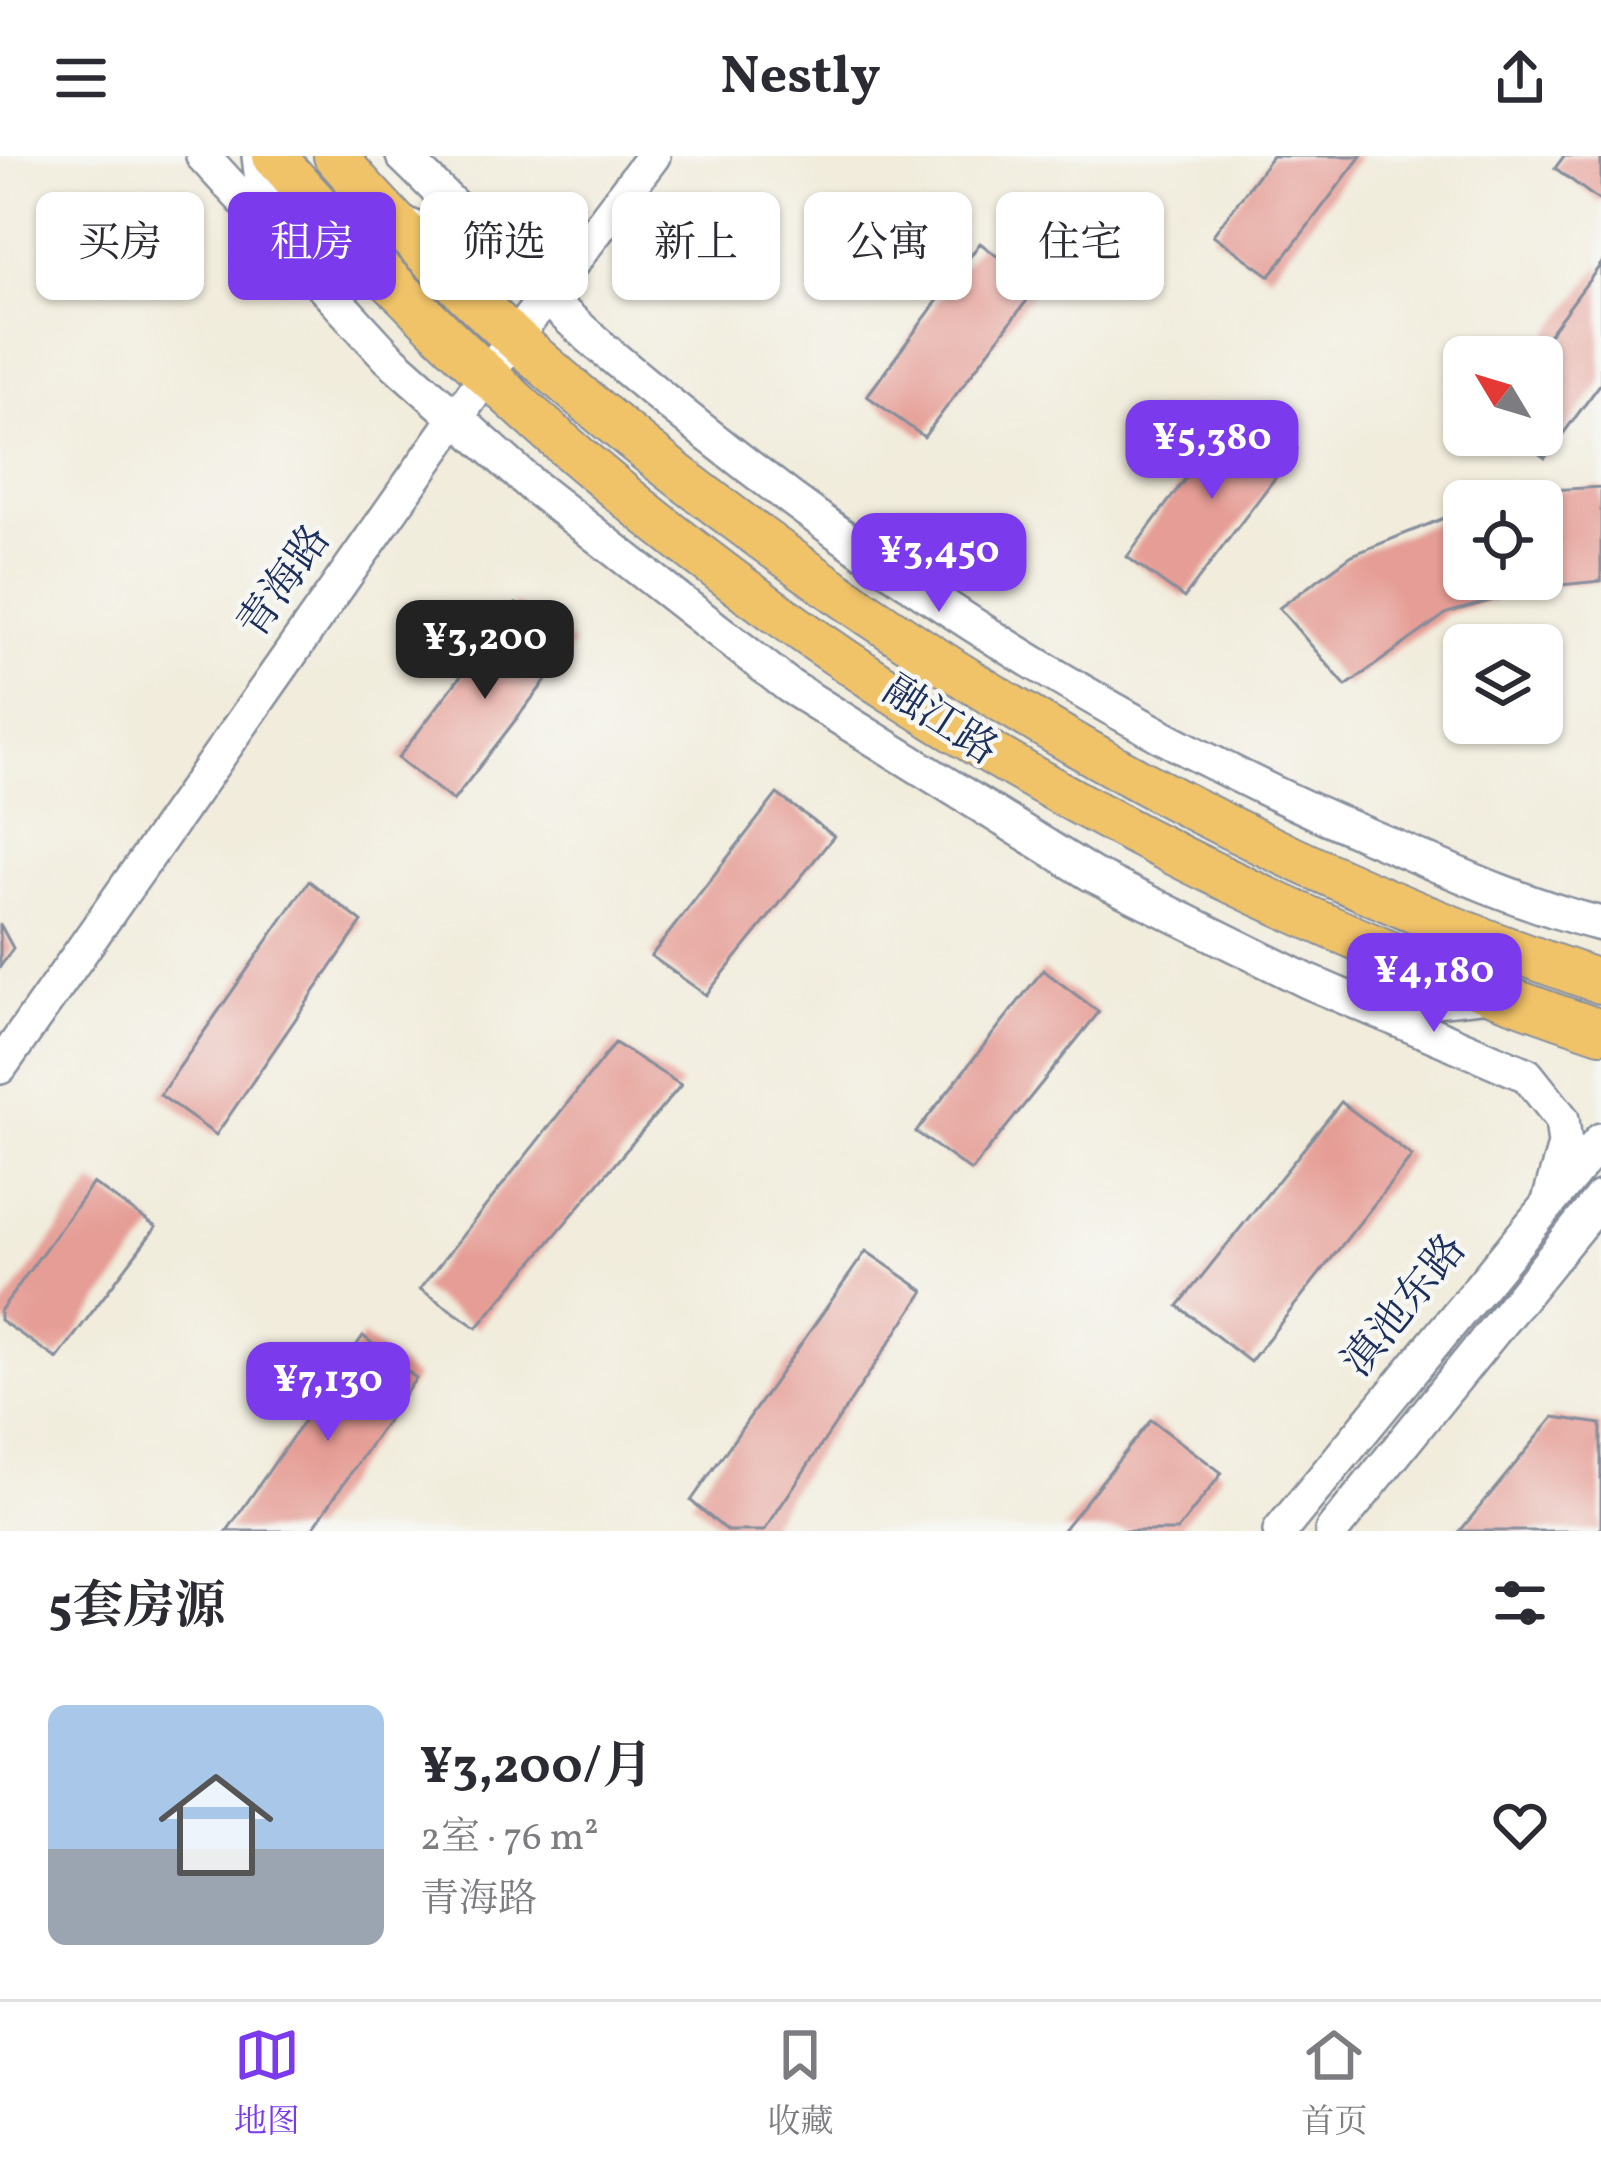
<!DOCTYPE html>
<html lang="zh">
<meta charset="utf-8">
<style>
:root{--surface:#fff;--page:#f2f2f3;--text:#2b2b33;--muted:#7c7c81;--line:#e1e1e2;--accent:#7c3aed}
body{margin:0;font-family:Vollkorn,"Noto Serif SC",serif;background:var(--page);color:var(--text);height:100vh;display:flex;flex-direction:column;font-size:45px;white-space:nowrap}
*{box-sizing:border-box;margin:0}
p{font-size:39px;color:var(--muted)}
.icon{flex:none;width:66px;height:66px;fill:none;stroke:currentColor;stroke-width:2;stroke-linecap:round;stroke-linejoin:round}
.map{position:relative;height:1375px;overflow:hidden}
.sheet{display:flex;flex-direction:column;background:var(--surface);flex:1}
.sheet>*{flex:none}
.hud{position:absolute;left:36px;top:36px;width:1530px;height:108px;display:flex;gap:24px}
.needle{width:78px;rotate:308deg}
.controls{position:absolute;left:1443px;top:180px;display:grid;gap:24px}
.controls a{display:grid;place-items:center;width:120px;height:120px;border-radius:18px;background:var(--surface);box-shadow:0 3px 9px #0004;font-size:60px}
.price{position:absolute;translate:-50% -102px;padding:0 27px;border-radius:24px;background:var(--accent);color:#fff;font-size:39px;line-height:78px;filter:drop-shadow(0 3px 6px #0008)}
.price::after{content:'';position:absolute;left:50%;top:72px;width:36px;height:27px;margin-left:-18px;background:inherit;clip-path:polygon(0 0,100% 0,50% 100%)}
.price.current{background:#222;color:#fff}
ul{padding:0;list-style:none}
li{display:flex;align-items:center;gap:36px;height:300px;padding:0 48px}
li+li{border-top:3px solid var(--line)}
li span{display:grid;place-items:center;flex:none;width:336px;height:240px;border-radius:18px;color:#555}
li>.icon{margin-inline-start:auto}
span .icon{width:144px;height:144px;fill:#fffc;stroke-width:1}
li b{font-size:51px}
h2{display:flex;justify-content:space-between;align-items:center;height:144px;padding:0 48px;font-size:51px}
.tag{padding:0 42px;border-radius:18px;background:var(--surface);box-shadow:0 3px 9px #0004;font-size:42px;line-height:108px}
.tag.current{background:var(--accent);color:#fff}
header{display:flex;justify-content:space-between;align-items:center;height:156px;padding:0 48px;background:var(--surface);font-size:54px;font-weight:700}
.tabs{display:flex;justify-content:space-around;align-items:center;height:168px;border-top:3px solid var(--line);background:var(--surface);font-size:33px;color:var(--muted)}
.tabs a{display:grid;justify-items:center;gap:6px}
.tabs .current{color:var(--accent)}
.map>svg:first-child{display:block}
.building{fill:#e59d95}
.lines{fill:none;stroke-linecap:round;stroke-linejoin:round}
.minor-casing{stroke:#868e9c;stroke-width:38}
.major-casing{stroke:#868e9c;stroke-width:46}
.minor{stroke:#fff;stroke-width:33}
.major{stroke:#f1c369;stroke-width:42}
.labels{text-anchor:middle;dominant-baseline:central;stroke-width:9;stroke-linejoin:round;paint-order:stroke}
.street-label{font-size:42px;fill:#1b2f5e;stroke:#f6f6f2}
</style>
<header><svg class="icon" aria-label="menu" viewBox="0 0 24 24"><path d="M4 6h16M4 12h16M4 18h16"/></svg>Nestly<svg class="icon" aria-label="share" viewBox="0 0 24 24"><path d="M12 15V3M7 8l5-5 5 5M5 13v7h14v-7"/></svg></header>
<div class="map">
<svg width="1601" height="1375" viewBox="0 0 1601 1375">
<rect width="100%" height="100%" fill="#f6f6f2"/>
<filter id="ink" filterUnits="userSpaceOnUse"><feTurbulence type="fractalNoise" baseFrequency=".00833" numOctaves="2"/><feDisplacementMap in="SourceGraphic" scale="24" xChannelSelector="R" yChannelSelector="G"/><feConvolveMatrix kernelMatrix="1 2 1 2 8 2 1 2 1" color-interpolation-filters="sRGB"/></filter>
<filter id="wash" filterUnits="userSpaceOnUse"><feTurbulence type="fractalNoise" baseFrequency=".004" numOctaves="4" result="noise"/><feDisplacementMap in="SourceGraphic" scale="48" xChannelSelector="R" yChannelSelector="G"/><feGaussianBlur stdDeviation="2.7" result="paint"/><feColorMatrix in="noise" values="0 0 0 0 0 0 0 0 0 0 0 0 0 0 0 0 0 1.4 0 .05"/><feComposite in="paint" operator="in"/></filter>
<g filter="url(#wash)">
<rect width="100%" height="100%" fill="#f1ecdb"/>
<g id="blocks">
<path class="building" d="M1272 0H1361L1270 120 1213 79Z
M1564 0H1601V46L1555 12Z
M980 87 1037 131 924 281 867 240Z
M1601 108V227L1545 302 1513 279H1542V201H1532Z
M1241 248 1297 293 1184 442 1127 401Z
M1601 331V425L1540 431 1447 457 1346 530 1279 452 1352 399 1464 354V423H1542V345L1492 344 1516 336Z
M516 448 574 488 453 645 398 602Z
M777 638 834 680 706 839 651 800Z
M309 725 362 766 216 979 160 939Z
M0 768 13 792 0 811Z
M1043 814 1099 856 971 1015 916 976Z
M615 887 681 929 477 1172 420 1133Z
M1341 946 1412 1000 1250 1206 1178 1150Z
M93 1027 156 1071 57 1203 0 1164V1155Z
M866 1095 924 1135 764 1375H727L691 1345Z
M363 1180 416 1222 311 1375H227Z
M1554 1261 1601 1268V1375H1460Z
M1151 1264 1222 1317 1177 1375H1062Z"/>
</g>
</g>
<g filter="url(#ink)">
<use href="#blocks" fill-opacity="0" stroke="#868e9c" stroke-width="3"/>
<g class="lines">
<defs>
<path id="minor" d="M203 0 388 201 533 330 789 530 1091 718 1307 825 1527 919 1562 963 1565 989 1548 1049
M259 0 268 74
M403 0C477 72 548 148 627 213 853 402 1100 566 1372 681 1447 713 1521 748 1601 768
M398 66 499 102
M1372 851 1489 838
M0 911 485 221 653 0
M1280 1375 1601 984
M1332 1375 1601 1042"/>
<path id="major" d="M274 0C634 410 1084 703 1601 875
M335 0C461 145 607 269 761 382 1028 578 1287 719 1601 826"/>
</defs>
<use href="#minor" class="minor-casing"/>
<use href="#major" class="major-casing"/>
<use href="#minor" class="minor"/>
<use href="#major" class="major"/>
</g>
</g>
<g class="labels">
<g class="street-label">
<text transform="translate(286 427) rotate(-55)">青海路</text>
<text transform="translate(939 566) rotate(33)">融江路</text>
<text transform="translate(1406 1151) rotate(-51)">滇池东路</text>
</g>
</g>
</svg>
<div class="controls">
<a><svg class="needle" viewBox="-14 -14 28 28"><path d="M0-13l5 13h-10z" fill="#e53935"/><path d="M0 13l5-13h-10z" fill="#7c7c81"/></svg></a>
<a><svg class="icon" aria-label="locate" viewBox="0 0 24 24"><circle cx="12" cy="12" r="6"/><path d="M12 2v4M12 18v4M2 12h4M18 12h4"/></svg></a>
<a><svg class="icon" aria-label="layers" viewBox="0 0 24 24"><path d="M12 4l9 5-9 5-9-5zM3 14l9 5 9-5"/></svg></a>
</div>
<b class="price" style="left:1212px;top:346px">¥5,380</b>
<b class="price" style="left:939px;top:459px">¥3,450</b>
<b class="price current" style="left:485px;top:546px">¥3,200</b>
<b class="price" style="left:1434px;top:879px">¥4,180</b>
<b class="price" style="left:328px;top:1288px">¥7,130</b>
<div class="hud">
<a class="tag">买房</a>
<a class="tag current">租房</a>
<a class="tag">筛选</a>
<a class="tag">新上</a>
<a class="tag">公寓</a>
<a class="tag">住宅</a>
</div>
</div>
<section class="sheet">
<h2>5套房源<svg class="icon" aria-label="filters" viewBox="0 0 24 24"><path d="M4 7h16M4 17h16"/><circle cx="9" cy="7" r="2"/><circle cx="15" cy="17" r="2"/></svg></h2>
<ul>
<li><span style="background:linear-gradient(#a9c7e8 60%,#9aa5b1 0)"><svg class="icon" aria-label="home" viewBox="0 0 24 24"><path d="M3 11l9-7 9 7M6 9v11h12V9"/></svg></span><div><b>¥3,200/月</b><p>2室 · 76 m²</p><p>青海路</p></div><svg class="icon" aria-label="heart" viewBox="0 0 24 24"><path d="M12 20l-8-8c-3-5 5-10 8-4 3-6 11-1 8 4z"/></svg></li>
</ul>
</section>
<nav class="tabs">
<a class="current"><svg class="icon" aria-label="map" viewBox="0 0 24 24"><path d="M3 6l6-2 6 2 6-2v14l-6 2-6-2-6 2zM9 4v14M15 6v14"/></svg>地图</a>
<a><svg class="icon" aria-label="saved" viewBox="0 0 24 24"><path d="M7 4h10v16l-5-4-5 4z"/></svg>收藏</a>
<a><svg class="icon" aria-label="home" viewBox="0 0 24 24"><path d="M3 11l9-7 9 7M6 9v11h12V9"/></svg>首页</a>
</nav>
